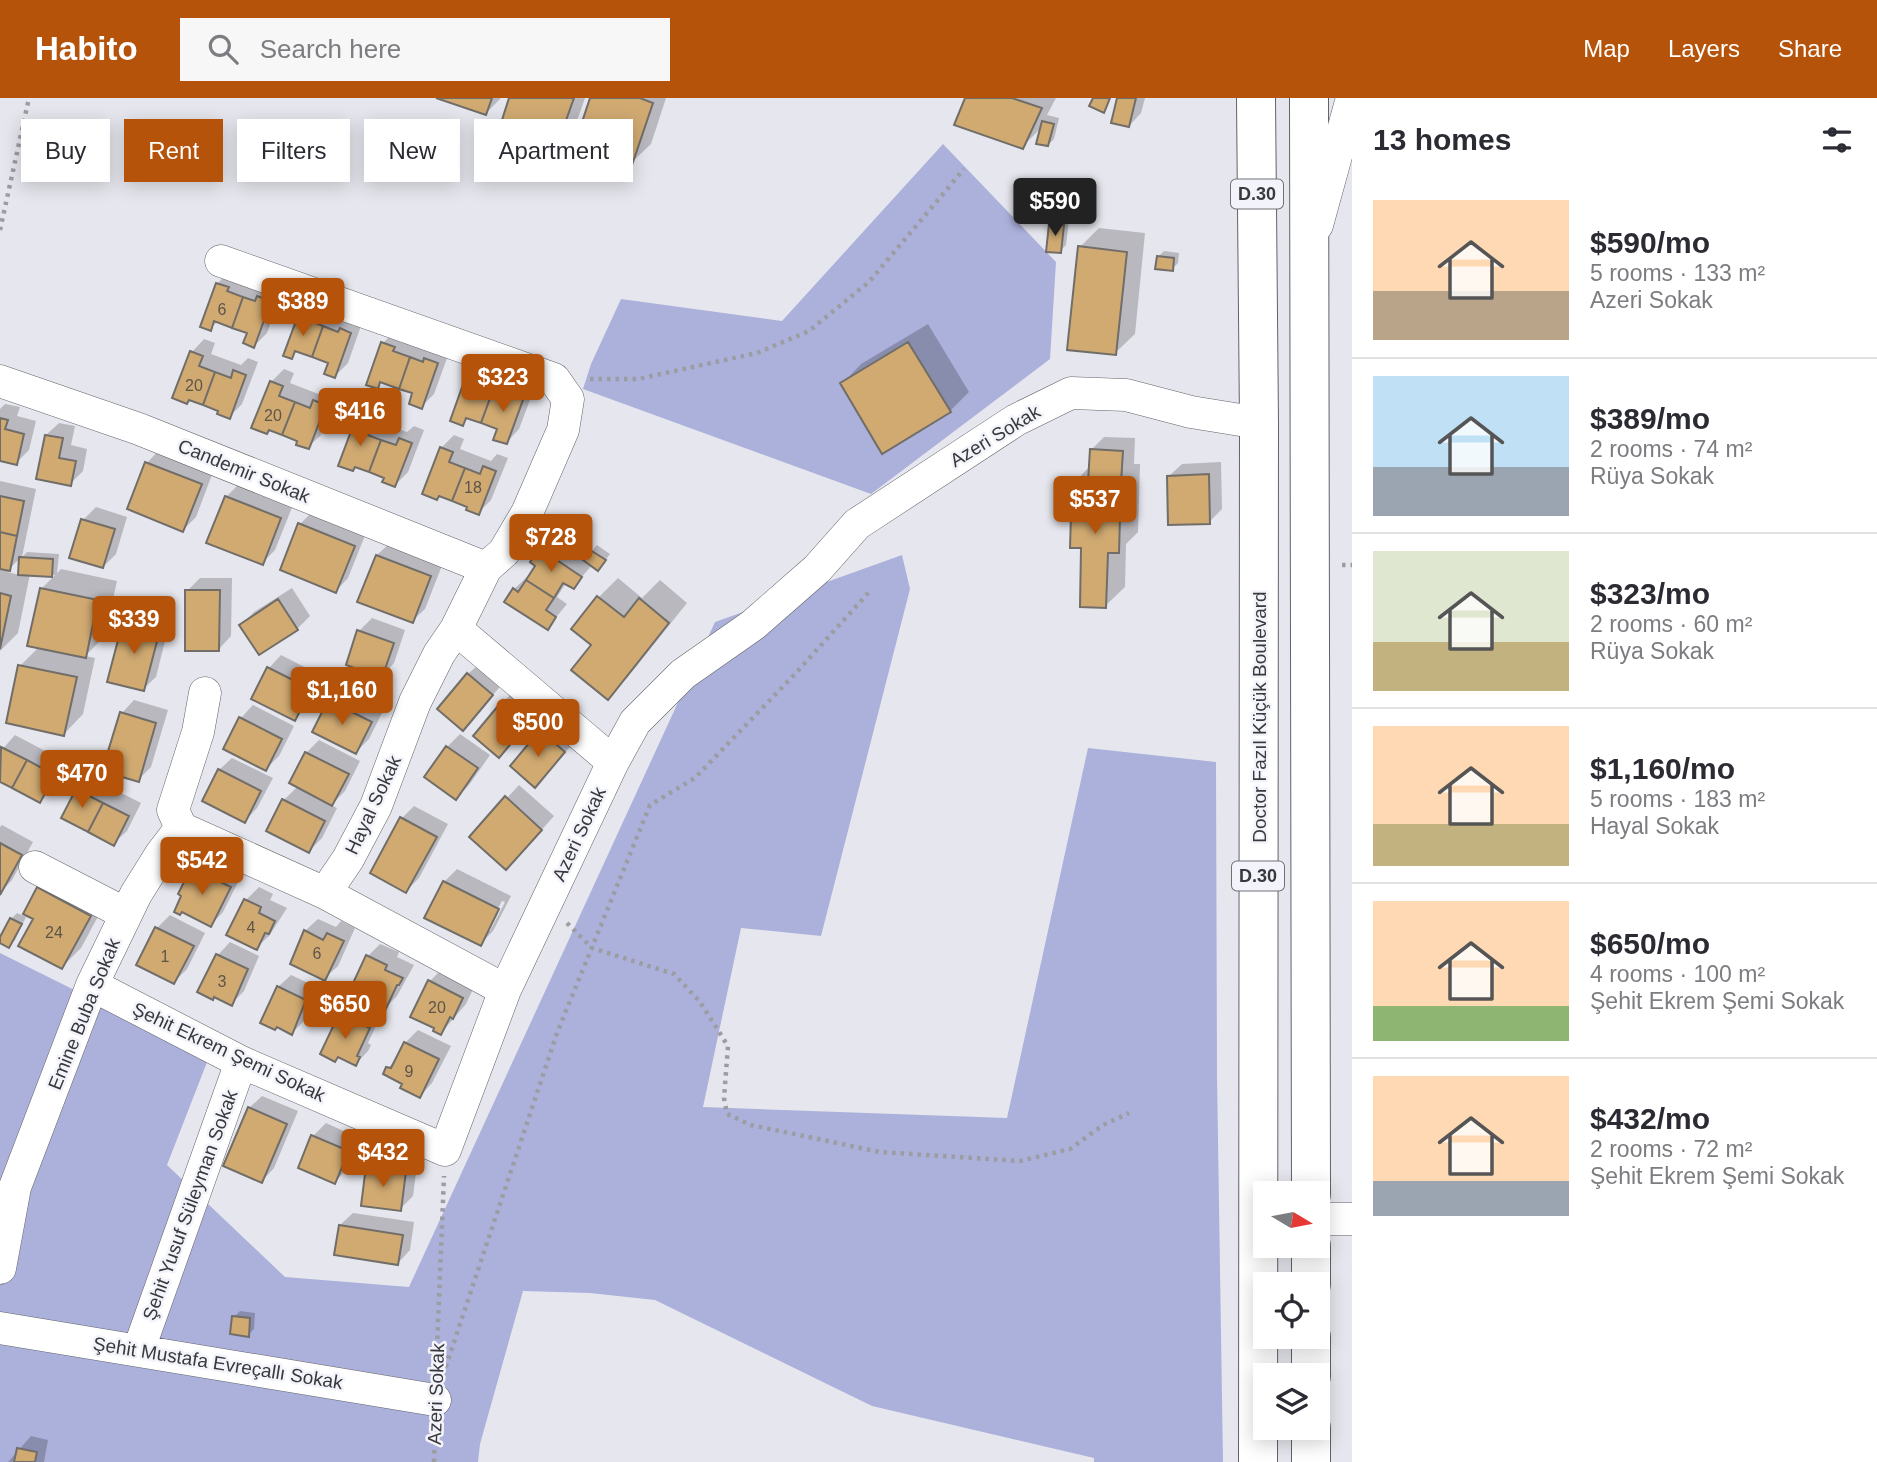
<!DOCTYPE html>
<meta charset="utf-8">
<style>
:root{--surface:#fff;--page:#f7f7f7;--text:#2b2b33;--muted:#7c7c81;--line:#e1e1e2;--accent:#b45309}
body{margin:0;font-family:Helvetica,sans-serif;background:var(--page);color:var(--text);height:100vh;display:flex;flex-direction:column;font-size:26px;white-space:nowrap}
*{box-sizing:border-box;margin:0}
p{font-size:23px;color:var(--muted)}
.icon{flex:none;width:38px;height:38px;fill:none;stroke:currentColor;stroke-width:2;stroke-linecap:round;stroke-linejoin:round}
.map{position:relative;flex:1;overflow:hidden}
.sheet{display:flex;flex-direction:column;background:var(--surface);width:525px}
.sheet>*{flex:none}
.top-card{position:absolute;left:21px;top:21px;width:665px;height:63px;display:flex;gap:14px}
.needle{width:46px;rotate:100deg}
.fabs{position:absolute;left:1253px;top:1083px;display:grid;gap:14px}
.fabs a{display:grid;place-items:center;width:77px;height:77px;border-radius:0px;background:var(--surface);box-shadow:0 4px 18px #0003;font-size:35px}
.price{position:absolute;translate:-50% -60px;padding:0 16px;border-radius:7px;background:var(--accent);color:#fff;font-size:23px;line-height:46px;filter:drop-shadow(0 2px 4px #0008)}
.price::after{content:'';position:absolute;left:50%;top:42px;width:21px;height:16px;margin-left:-10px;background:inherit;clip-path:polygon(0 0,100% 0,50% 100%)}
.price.current{background:#222;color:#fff}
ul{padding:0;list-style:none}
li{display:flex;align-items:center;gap:21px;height:175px;padding:0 21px}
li+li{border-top:2px solid var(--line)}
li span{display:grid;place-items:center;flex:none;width:196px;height:140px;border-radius:0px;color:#555}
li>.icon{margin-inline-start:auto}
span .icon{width:84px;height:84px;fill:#fffc;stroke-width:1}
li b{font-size:30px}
h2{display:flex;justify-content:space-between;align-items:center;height:84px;padding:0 21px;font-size:30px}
.pill{padding:0 24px;border-radius:0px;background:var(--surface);box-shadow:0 4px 18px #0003;font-size:24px;line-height:63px}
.pill.current{background:var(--accent);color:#fff}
header{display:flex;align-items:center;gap:42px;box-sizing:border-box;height:98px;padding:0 35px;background:var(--accent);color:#fff}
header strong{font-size:33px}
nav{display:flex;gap:38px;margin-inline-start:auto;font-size:24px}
.search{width:490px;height:63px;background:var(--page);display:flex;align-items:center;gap:18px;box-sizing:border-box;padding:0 24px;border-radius:0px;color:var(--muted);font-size:26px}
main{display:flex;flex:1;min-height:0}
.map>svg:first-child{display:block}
.green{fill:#abb1da}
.shadow{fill:#0003;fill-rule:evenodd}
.building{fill:#d1aa72;stroke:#716d68;stroke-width:2}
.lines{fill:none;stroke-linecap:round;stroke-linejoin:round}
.minor-casing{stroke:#626369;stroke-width:33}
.highway-casing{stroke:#626369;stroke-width:40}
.path{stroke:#9c9da2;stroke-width:4.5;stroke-dasharray:3.5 5;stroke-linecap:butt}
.minor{stroke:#fff;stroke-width:32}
.highway{stroke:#fff;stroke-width:38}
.labels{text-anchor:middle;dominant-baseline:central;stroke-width:5;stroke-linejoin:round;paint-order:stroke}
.number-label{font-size:16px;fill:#5e5549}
.shield{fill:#f3f4fb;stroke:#707175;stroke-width:2}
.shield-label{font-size:18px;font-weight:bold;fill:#38393b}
.street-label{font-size:19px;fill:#38393b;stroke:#f3f4fb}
</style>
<header>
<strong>Habito</strong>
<div class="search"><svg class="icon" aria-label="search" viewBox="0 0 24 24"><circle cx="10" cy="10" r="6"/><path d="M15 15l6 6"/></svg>Search here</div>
<nav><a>Map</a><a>Layers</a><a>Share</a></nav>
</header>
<main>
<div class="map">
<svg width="1352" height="1364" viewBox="0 0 1352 1364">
<rect width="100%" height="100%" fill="#e6e7ee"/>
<path class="green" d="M943 46 1056 164 1050 261 871 396 583 291 591 266 621 201 782 223Z
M902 457 910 491 821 838 741 830 703 1009 1007 1020 1088 650 1216 664 1217 977 1223 1364H1094V1360L872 1308 655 1202 590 1195 523 1193 480 1346 478 1364H0V855L209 959 167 1067 285 1179 409 1189 715 524Z"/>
<path class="shadow" d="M442 0H501L486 15Z
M511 0H585L578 20 559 40Z
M592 0H666L651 46 631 65Z
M967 0H1056L1047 17 1059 20 1054 41 1048 47 1043 28 1022 49Z
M1119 0H1145L1141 15 1129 28Z
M557 52 568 57 563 71 557 77 551 58Z
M1056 120 1069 122 1066 147 1060 153 1050 126Z
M1099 130 1145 135 1135 236 1115 255 1080 149Z
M1164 153 1179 155 1178 165 1172 171 1158 159Z
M230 173 283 191 267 235 254 248 249 234 218 223 210 231 217 186Z
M313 203 363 222 348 265 335 278 330 264 298 252 291 259 300 216Z
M928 226 969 294 950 313 842 286 861 266Z
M396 232 450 252 434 296 422 308 414 294 383 283 377 289 368 286 383 245Z
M204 241 215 245 211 256 241 267 248 260 258 264 242 306 229 319 220 312 190 301 174 299 192 254Z
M480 267 536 286 519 331 507 344 500 330 469 319 463 326 467 279Z
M284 271 294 275 290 285 321 297 327 291 337 294 321 337 308 349 300 342 271 284Z
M5 306 20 309 17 318 36 323 29 352 16 365 0 361V311Z
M370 308 381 312 377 323 407 334 414 328 424 332 408 374 395 387 386 379 356 368 353 371 358 321Z
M59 325 75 328 71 347 87 351 83 373 70 386 46 337Z
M454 337 464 341 460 351 491 363 497 356 508 360 491 402 478 415 469 408 440 396 441 350Z
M1104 339 1135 340 1134 366H1140L1138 434 1126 446 1125 489 1105 508 1074 385 1090 368 1091 352Z
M159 352 213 374 196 419 183 432 147 365Z
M1221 364 1222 411 1209 424 1169 378 1182 366Z
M0 383 36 391 22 459 27 454 59 456 57 475 61 471 117 483 110 514 114 510 126 513 122 526 137 511 171 519 156 579 143 591 122 532 114 540 105 538 85 558 95 560 83 616 64 636 20 568 39 549 42 490 55 477 30 476 18 535 0 553ZM21 460 20 477 7 474 15 465Z
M239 386 293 407 275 452 262 465 226 399Z
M96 409 127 419 116 456 103 469 83 422Z
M313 413 366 435 348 480 336 493 300 426Z
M553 439 586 461 597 447 610 456 604 464 593 466 573 489 566 485 557 499 567 506 547 530 514 491 527 479 529 480 537 467 540 451Z
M390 445 443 465 425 511 412 523 377 457Z
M200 480H232L231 538 219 551 187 493Z
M618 480 642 500 660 482 687 505 627 580 607 599 594 547 574 531 599 499Z
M292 490 310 518 297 531 241 527 254 514Z
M372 520 405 532 394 565 382 578 359 533Z
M281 557 322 578 307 608 295 621 254 600 269 570Z
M481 564 504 584 475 618 468 576Z
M343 590 384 611 369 641 356 654 315 633 330 603Z
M517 591 541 611 499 657 504 603Z
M134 602 168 612 151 669 138 682 122 615Z
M253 607 294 628 279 658 266 671 225 650 241 620Z
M554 621 577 641 535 688 541 633Z
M460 636 490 657 469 687 456 700 447 649Z
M15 637 66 664 52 690 40 703 0 682V654Z
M319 642 360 663 345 693 331 707 337 710 322 740 309 753 284 702 298 688 291 685 306 655Z
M232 660 273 680 257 710 245 723 219 672Z
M90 679 141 705 127 733 114 745 63 719 77 692Z
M519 687 554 718 519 757 471 739Z
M414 708 448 726 419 780 406 793 402 720Z
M2 727 33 744 12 782 0 795V729Z
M205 758 242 776 223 814 211 827 180 796 192 771Z
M58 771 109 798 81 850 62 869 39 790Z
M457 771 511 798 493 833 480 846 444 784ZM502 803 505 804 490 833H486Z
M259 789 273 796 270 802 287 810 269 838 256 850 229 836 246 802Z
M17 815 26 819 15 842 9 848 0 843 11 821Z
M170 817 205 835 187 871 174 884 138 866 157 830Z
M318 821 336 829 341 823 355 830 338 868 325 880 305 833Z
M230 844 259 858 244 893 231 906 199 893 218 857Z
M380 846 399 854 397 859 414 867 397 898 384 911 368 858Z
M442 871 475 887 466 906 441 935 429 884Z
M291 877 317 889 305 922 292 935 278 889Z
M353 904 381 917 368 945 371 947 368 953 356 966 339 957 322 956 341 917Z
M418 932 451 948 432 985 420 998 388 970 398 960 405 945Z
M262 998 298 1013 274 1070 262 1083 249 1010Z
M326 1025 361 1041 347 1072 334 1084 313 1038Z
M381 1056 418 1060 413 1098 400 1111 368 1069Z
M353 1115 414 1124 410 1152 398 1165 340 1127Z
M240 1213 255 1215 254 1231 248 1237 234 1219Z
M31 1338 48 1342 44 1364H8Z"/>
<path class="building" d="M436 0H492L486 17Z
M509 0H574L559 42 502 22Z
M590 0H640L653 5 632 67 574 48Z
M965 0H1012L1042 10 1023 51 954 27Z
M1093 0H1110L1104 15 1089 8Z
M1117 0H1136L1129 29 1111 25Z
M1042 23 1054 26 1048 48 1036 46Z
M549 57 563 63 557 79 543 74Z
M1049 126 1064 127 1061 155 1046 154Z
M1078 148 1127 154 1116 257 1067 252Z
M1157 158 1174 160 1173 173 1155 171Z
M216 185 229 189 227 193 243 199 232 230 214 223 211 233 200 229Z
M257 198 271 203 254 250 243 245 247 235 232 230 243 199 255 203Z
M299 215 308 219 307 222 323 228 312 259 295 253 292 261 283 258Z
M323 228 338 234 340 230 351 235 335 280 324 276 328 265 312 259Z
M381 244 395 249 393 253 410 259 399 291 380 284 378 291 366 287Z
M908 244 951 314 882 356 840 285Z
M190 253 203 258 199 268 215 274 203 307 189 302 187 306 172 300Z
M410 259 423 264 424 260 438 265 422 311 409 306 412 295 399 291Z
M233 272 246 277 230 321 217 316 218 313 203 307 215 274 231 280Z
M466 278 479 283 478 287 493 292 481 325 466 320 463 328 450 323Z
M270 283 283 288 279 298 295 304 282 337 269 332 267 336 251 330Z
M493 292 507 297 508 293 524 299 507 346 493 342 497 331 481 325Z
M313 302 326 307 309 351 296 347 297 343 282 337 295 304 310 310Z
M0 320 8 322 5 331 24 336 17 367 0 363Z
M356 320 369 325 365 336 381 342 369 374 355 369 353 373 338 368Z
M45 337 63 340 59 360 76 363 71 388 36 381Z
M399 340 412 345 395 389 382 384 384 380 369 374 381 342 396 347Z
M440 349 453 354 449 364 465 370 452 403 439 398 437 402 422 396Z
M1090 351 1123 353 1121 385 1088 384Z
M145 364 202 386 183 434 127 411Z
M483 368 496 373 479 417 466 412 467 409 452 403 465 370 480 376Z
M1209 376 1210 426 1168 427 1167 378Z
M1072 384 1121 385 1119 455H1108L1106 510 1080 509 1081 450H1070Z
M0 398 24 403 17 438 0 434Z
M225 398 281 420 263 467 206 445Z
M81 421 115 431 103 470 69 460Z
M298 425 355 448 336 495 280 472Z
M0 434 17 438 10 473 0 471Z
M539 450 582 479 574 491 563 485 554 500 526 482 535 468 530 464Z
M590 452 606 462 598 473 583 462Z
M376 457 431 478 413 525 357 504Z
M19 459 53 461 52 479 18 477Z
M526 482 554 500 546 512 556 519 548 532 504 504 513 490 518 494Z
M40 490 98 502 86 560 27 548Z
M185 492H220L219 553H185Z
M0 495 11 498 0 551Z
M597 498 624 519 639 500 669 525 608 602 571 572 591 547 571 531Z
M278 501 298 532 259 557 239 527Z
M107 515 121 519 115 542 101 538Z
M123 523 160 532 144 593 107 584Z
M357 532 394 545 382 580 346 567Z
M18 567 77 579 64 638 6 625Z
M267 569 311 591 295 623 251 601Z
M467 575 493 597 463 633 437 611Z
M328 602 372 624 356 656 312 634Z
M503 602 529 624 499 660 473 638Z
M120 614 156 625 139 684 102 673Z
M239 619 282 641 266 673 223 651Z
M540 632 565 654 535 690 510 668Z
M446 648 478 670 456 702 424 679Z
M1 649 27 662 12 690 0 684Z
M305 654 349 676 332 708 289 685Z
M27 662 55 677 40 705 12 690Z
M218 671 261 693 245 725 202 703Z
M76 691 103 705 88 734 61 720Z
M505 698 542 732 506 772 469 739Z
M282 701 325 723 309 755 266 733Z
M103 705 129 718 114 748 88 734Z
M400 719 437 739 406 795 370 775Z
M0 745 22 757 0 797Z
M191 770 231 789 211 829 182 814 180 817 174 814 181 798 178 796Z
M443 783 499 811 481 848 424 820Z
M37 789 91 818 62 871 18 848 33 821 23 816Z
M244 801 261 809 259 815 275 823 269 836 265 835 257 852 226 837Z
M10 820 22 826 9 850 0 845V839Z
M155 829 194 848 174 886 136 867Z
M304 832 323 842 327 835 344 843 325 883 290 866Z
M216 856 248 871 232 908 214 899 213 902 197 894Z
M366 857 387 867 385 872 403 880 399 887H397L385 913 348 896Z
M428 882 463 900 453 921 450 919 441 937 433 933 434 930 410 919Z
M277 888 306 902 292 937 277 929 275 932 260 925Z
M339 916 370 930 357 958 360 959 356 968 338 959 335 964 320 956Z
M404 944 439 961 420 1000 400 990 402 986 383 976 386 969 391 970Z
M248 1009 287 1026 262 1085 223 1068Z
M311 1037 349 1053 335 1086 298 1070Z
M366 1068 406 1073 401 1113 361 1108Z
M339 1127 403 1137 398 1167 334 1157Z
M232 1218 250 1220 249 1239 230 1236Z
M17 1350 37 1354 35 1364H14Z"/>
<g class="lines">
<defs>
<path id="minor" d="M1317 127 1352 0
M221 163 554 281 568 301 563 332 527 415 504 454 486 470 456 531 439 556 415 604 376 708 348 761 325 795
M0 283 139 331 486 470
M456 531 613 664
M181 730 325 795 505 892
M181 730 173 712 198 634 205 595
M35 769 126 816
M92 887 241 964 445 1052 505 892 613 664 635 624 683 576 753 527 817 471 857 426 1016 322 1071 295 1126 297 1191 314 1259 325
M1318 1121H1352
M0 1170 15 1089 92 887 136 796 161 756 181 730
M0 1230 435 1302
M139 1251 241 964"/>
<path id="highway" d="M1256 0 1259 325 1258 1364
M1309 0 1311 1096
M1311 1148V1186
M1311 1239V1278
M1311 1330V1364"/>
</defs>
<use href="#minor" class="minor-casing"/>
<use href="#highway" class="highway-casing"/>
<path class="path" d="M0 132 29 0
M590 281H638L757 255 809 233 869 184 964 71
M1342 467H1352
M567 825 592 850 674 876 700 904 728 948 724 1000 727 1016 751 1027 880 1054 1020 1063 1070 1051 1103 1027 1129 1015
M436 1275 444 1078
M443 1277 557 935 650 707 695 680 794 577 870 493
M434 1364 435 1329"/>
<use href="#minor" class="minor"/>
<use href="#highway" class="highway"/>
</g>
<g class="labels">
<g class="number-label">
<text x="222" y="211">6</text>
<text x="194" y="287">20</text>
<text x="273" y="317">20</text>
<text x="473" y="389">18</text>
<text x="251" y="829">4</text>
<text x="54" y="834">24</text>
<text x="317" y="855">6</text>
<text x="165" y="858">1</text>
<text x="222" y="883">3</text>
<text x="437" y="909">20</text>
<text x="409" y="973">9</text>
</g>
<g class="shield">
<rect x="1231" y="81.5" width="52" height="29" rx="5"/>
<rect x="1232" y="763.5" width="52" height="29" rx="5"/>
</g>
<g class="shield-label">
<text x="1257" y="96">D.30</text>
<text x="1258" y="778">D.30</text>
</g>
<g class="street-label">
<text transform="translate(995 338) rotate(-31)">Azeri Sokak</text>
<text transform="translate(244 373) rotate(22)">Candemir Sokak</text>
<text transform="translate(1259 619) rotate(-90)">Doctor Fazıl Küçük Boulevard</text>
<text transform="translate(373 707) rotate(-65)">Hayal Sokak</text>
<text transform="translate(579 736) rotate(-65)">Azeri Sokak</text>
<text transform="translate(84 916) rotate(-68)">Emine Buba Sokak</text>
<text transform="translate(229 954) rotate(25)">Şehit Ekrem Şemi Sokak</text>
<text transform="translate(190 1107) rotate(-70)">Şehit Yusuf Süleyman Sokak</text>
<text transform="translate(218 1265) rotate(9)">Şehit Mustafa Evreçallı Sokak</text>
<text transform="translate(436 1296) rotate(-88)">Azeri Sokak</text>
</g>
</g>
</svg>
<div class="fabs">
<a><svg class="needle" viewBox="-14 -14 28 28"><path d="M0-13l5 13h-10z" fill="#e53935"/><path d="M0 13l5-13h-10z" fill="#7c7c81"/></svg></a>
<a><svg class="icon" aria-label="locate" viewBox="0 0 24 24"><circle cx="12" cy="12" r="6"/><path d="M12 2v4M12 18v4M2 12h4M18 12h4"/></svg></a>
<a><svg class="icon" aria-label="layers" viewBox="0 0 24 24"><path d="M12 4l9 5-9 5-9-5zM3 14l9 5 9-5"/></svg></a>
</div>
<b class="price current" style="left:1055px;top:140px">$590</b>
<b class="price" style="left:303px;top:240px">$389</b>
<b class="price" style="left:503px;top:316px">$323</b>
<b class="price" style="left:360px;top:350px">$416</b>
<b class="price" style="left:1095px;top:438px">$537</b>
<b class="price" style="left:551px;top:476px">$728</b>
<b class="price" style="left:134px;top:558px">$339</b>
<b class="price" style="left:342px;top:629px">$1,160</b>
<b class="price" style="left:538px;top:661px">$500</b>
<b class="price" style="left:82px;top:712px">$470</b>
<b class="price" style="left:202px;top:799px">$542</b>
<b class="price" style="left:345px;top:943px">$650</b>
<b class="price" style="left:383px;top:1091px">$432</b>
<div class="top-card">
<a class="pill">Buy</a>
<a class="pill current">Rent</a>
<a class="pill">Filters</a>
<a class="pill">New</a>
<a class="pill">Apartment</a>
</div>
</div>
<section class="sheet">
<h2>13 homes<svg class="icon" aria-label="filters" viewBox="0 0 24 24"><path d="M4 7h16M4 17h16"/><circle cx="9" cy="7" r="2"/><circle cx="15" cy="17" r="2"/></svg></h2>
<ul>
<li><span style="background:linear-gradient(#ffd9b3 65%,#b9a48a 0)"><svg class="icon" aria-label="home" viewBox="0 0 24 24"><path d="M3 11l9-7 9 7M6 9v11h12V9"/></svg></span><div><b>$590/mo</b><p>5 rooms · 133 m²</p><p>Azeri Sokak</p></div></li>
<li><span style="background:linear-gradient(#bfe0f5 65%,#9aa5b1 0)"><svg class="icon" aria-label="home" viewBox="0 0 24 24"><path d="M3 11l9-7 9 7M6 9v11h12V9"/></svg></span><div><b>$389/mo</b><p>2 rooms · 74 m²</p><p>Rüya Sokak</p></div></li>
<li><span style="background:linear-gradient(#dfe7d0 65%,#c2b280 0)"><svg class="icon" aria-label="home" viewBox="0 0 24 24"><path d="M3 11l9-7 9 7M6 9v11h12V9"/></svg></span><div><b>$323/mo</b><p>2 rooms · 60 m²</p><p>Rüya Sokak</p></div></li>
<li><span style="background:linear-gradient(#ffd9b3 70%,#c2b280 0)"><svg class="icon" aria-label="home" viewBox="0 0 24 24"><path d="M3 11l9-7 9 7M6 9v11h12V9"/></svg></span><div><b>$1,160/mo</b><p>5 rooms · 183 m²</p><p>Hayal Sokak</p></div></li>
<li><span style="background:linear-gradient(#ffd9b3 75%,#8fb573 0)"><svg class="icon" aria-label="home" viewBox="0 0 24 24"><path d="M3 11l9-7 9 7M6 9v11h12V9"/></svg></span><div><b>$650/mo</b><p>4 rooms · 100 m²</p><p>Şehit Ekrem Şemi Sokak</p></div></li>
<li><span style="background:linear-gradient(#ffd9b3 75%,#9aa5b1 0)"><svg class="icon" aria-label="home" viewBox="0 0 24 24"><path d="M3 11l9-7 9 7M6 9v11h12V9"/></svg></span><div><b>$432/mo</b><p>2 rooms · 72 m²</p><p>Şehit Ekrem Şemi Sokak</p></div></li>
</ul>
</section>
</main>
